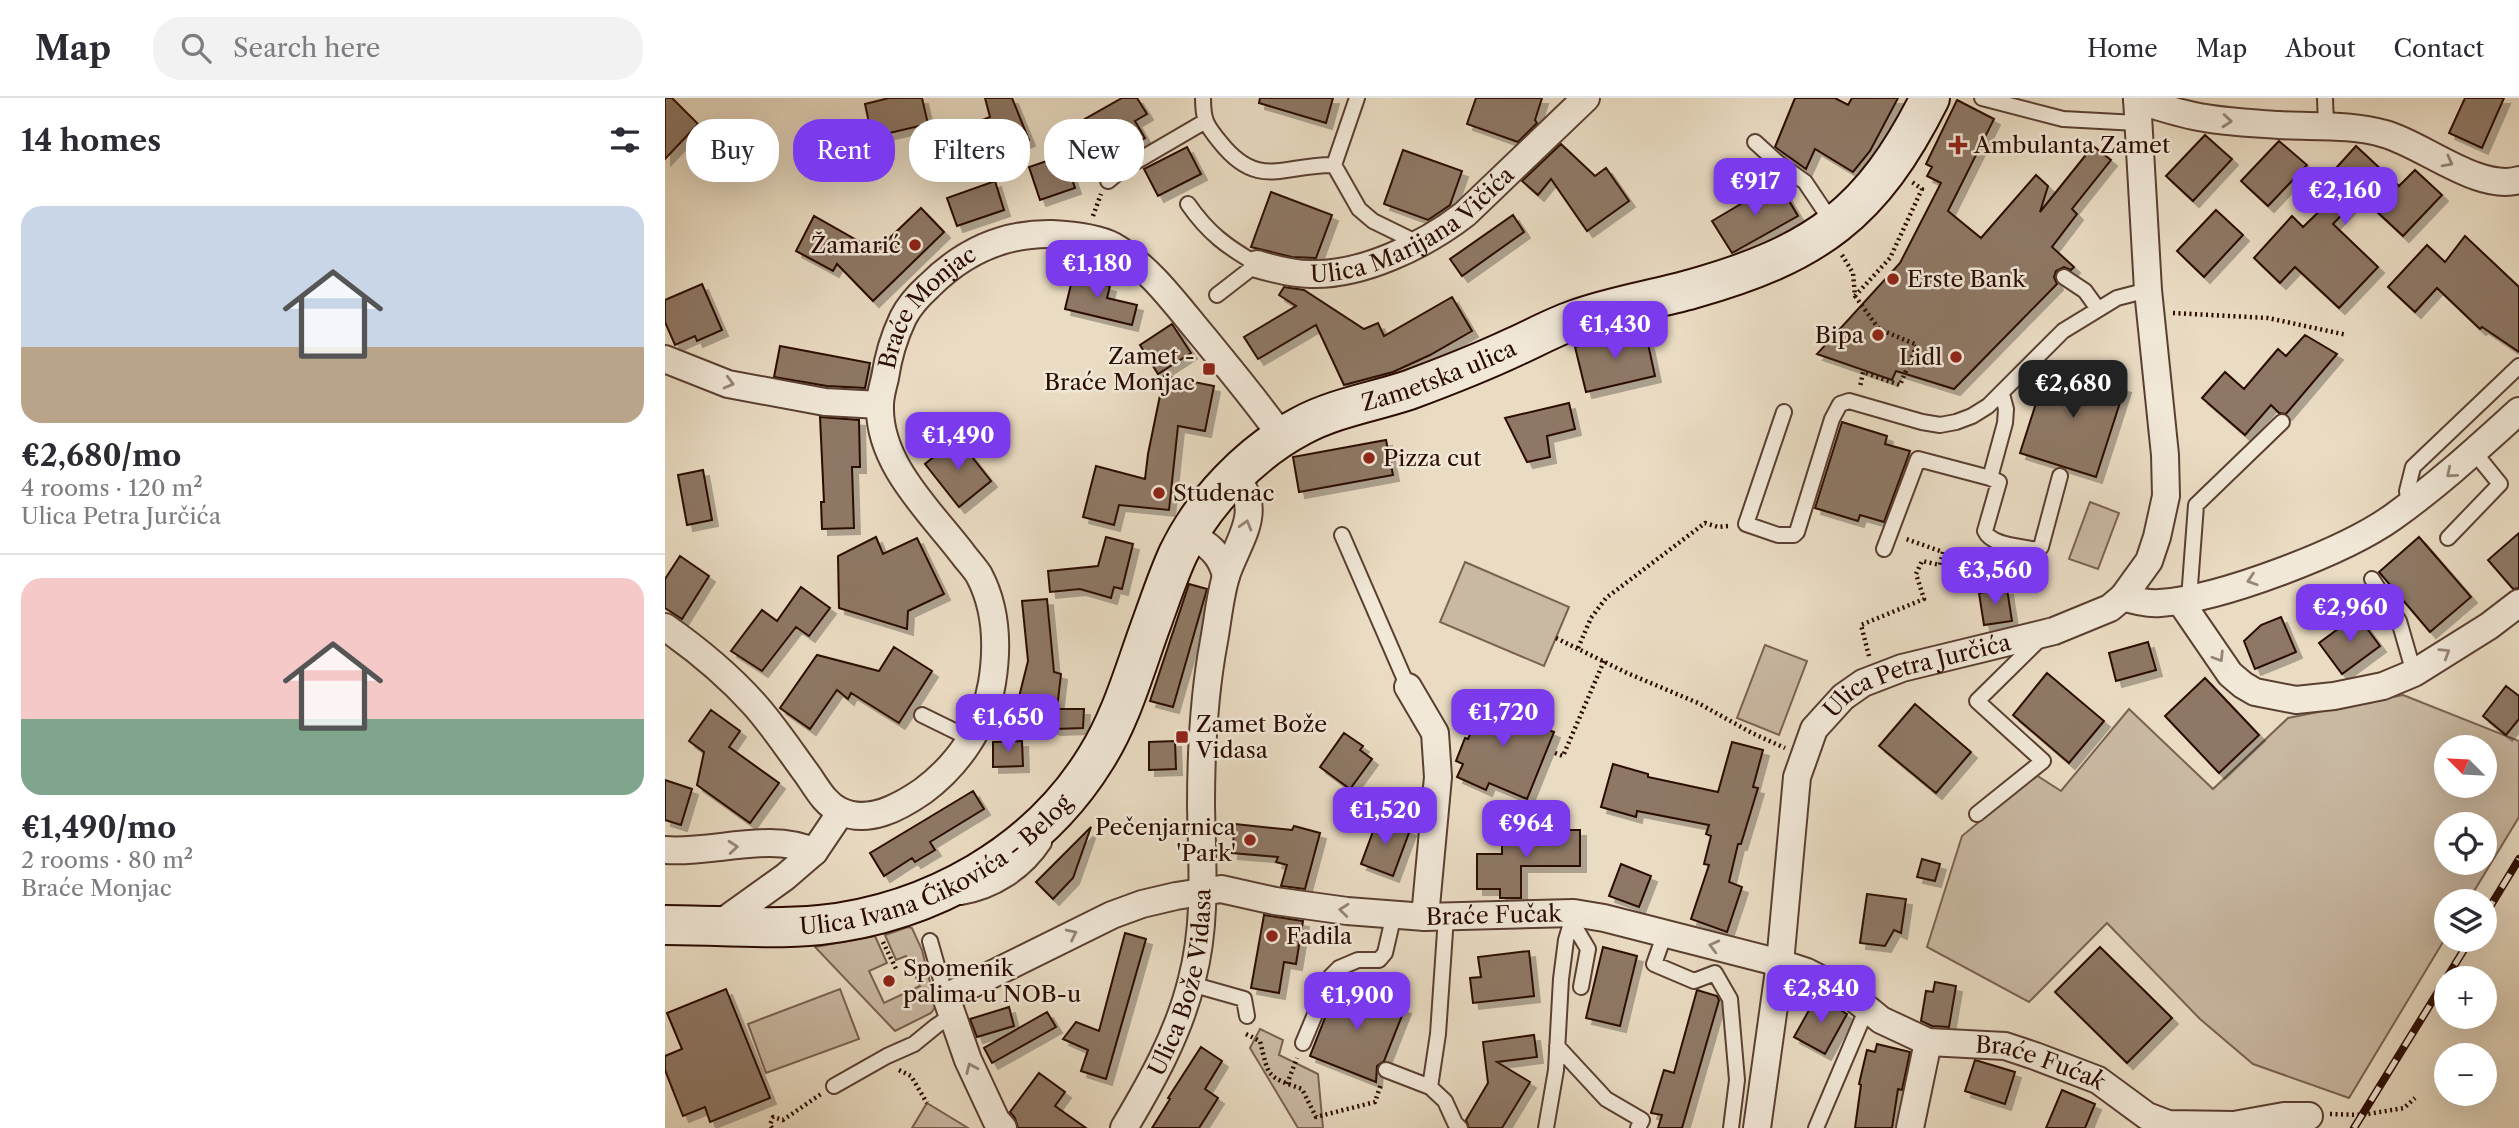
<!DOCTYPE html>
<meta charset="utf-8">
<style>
:root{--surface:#fff;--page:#f2f2f3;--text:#2b2b33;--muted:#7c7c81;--line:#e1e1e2;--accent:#7c3aed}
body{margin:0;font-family:"Libre Caslon Text",serif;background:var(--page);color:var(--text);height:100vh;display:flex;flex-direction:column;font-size:26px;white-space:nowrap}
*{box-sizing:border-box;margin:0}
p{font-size:23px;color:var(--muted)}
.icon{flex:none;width:38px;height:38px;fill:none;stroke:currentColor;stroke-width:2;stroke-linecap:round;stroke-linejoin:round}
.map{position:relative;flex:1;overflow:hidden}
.drawer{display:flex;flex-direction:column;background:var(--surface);width:665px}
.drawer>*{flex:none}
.top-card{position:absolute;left:21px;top:21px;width:665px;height:63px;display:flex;gap:14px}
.needle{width:46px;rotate:294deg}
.controls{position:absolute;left:1769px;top:637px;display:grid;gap:14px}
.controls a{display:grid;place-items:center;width:63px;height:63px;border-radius:50%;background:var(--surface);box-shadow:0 7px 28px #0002;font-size:35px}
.price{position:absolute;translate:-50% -60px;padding:0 16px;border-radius:14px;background:var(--accent);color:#fff;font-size:23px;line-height:46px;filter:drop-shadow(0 2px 4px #0008)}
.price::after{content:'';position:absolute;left:50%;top:42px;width:21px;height:16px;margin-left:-10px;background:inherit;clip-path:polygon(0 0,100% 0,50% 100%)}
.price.active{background:#222;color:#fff}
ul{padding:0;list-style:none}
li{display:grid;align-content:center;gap:14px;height:371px;padding:0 21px}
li+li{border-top:2px solid var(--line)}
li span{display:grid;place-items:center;height:217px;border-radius:21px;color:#555}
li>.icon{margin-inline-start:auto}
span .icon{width:126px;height:126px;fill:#fffc;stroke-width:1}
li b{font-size:30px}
h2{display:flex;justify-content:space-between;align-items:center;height:84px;padding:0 21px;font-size:30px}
.chip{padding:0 24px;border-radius:28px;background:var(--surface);box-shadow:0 7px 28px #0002;font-size:24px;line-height:63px}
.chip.active{background:var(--accent);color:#fff}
header{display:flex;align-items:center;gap:42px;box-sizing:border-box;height:98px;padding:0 35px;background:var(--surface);border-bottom:2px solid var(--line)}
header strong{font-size:33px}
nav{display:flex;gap:38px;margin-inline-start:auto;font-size:24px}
.search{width:490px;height:63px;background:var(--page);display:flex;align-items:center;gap:18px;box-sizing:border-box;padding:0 24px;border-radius:28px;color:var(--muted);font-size:26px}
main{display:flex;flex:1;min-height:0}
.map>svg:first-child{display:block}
.green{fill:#c9b8a2;stroke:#7a6251;stroke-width:2;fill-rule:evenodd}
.building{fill:#8e7865;stroke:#2a0b00;stroke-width:2;filter:url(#shadow)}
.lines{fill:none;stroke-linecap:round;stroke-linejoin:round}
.lane-casing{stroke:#5a3f31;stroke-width:18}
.street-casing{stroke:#5a3f31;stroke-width:30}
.secondary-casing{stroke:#2a0b00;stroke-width:42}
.path{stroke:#2a0b00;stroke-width:4.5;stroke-dasharray:2 3.5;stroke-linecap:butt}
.lane{stroke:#f1e8d8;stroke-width:14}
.street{stroke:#f1e8d8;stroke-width:26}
.secondary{stroke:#f1e8d8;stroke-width:38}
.rail-casing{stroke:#2a0b00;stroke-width:8}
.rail{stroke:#f1e8d8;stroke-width:5;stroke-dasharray:16;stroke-linecap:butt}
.oneway{stroke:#978577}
.poi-dot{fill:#8f2418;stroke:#f1e8d8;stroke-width:2.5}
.labels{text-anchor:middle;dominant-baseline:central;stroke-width:5;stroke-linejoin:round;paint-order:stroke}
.poi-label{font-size:23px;fill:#2a0b00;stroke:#f1e8d8;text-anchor:start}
.street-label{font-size:23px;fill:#2a0b00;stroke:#f1e8d8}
</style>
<header>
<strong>Map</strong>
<div class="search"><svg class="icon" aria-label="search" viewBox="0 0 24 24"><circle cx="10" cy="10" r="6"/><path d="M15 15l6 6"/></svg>Search here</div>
<nav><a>Home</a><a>Map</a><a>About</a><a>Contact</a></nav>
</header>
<main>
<section class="drawer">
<h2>14 homes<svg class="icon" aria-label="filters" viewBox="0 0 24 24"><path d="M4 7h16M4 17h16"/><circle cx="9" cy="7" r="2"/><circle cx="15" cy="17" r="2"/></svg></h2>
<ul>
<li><span style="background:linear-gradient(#c9d6e8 65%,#b9a48a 0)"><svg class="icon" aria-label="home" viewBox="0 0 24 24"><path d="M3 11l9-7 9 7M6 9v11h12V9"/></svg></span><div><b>€2,680/mo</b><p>4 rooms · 120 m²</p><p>Ulica Petra Jurčića</p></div></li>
<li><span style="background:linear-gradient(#f6c9c9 65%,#7fa58c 0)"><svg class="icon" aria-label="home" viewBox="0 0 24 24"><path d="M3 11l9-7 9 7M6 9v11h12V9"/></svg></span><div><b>€1,490/mo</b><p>2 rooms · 80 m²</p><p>Braće Monjac</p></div></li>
</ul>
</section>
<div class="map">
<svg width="1854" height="1030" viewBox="0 0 1854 1030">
<defs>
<filter id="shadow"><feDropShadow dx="6" dy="6" stdDeviation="0" flood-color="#0004"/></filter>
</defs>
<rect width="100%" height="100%" fill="#eadcc3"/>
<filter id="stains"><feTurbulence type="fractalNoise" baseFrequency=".00286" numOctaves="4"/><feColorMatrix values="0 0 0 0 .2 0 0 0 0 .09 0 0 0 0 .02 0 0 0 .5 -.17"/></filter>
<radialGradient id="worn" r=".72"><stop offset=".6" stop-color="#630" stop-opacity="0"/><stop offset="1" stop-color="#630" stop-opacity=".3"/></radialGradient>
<path class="green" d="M1425 404 1454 415 1433 471 1404 461Z
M800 464 904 509 879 568 775 524Z
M1100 547 1142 563 1114 637 1072 620Z
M1738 597 1854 643V719L1803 803H1782L1781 839 1684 1000 1588 966 1535 921 1442 825 1364 904 1262 849 1297 738 1371 677 1396 693 1464 611 1548 691 1623 620ZM1782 649H1820V688H1782ZM1782 726H1820V765H1782Z
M243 829 247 830 257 852 271 908 266 915 230 933 150 849 210 838 222 865 204 873 219 905 255 888 241 858 231 862 220 837Z
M175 891 194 941 101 975 83 926Z
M595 931 618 942 614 957 653 976 658 1030H633L585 950Z
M262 1005 303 1030H247Z"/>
<path class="building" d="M0 0H7L33 26 0 61Z
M224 0H257L263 26 207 39 200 6Z
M320 0H347L364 42 317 60 305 27 325 19Z
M457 0H472L482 16 470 23 480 40 442 61 420 21Z
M595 0H668L661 25 594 5Z
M811 0H877L870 22 872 25 853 44 802 26Z
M1130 0H1170L1183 7 1187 0H1233L1205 53 1188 74 1150 51 1141 71 1110 49Z
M1800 0H1839L1817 50 1784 35Z
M1292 2 1329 21 1283 113 1316 140 1371 77 1383 88 1375 114 1428 48 1446 62 1407 111 1412 116 1387 149 1409 169 1406 172 1399 169 1391 173 1389 179 1392 186 1289 291 1231 273 1227 282 1152 256 1235 165 1276 85 1262 78 1267 69 1261 66Z
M1540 37 1567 61 1528 103 1501 78Z
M1614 43 1642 67 1603 108 1576 83Z
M896 46 930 78 941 70 964 103 922 133 886 81 873 97 857 83Z
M1691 48 1734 88 1750 72 1777 97 1738 138 1695 98 1668 126 1713 169 1674 210 1630 169 1615 185 1589 160 1627 118 1638 129 1666 102 1653 90Z
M522 49 536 76 493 98 479 71Z
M738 52 797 73 785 107 763 122 719 106Z
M399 57 410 90 375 102 364 69Z
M330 83 339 112 292 128 282 100Z
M1113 84 1133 118 1067 155 1047 123Z
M606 94 667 117 651 160 627 159 586 149Z
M256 110 279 134 208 203 172 166 168 173 131 153 149 118 211 153Z
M1551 112 1578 137 1539 179 1512 153Z
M848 117 859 134 797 178 785 161Z
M1800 138 1854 189V254L1817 229 1815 231 1772 190 1750 214 1723 189 1762 147 1780 164Z
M410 170 428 174 426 183 445 188 442 200 472 207 467 227 400 211Z
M37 186 57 232 32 243 30 238 10 247 0 224V202Z
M619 189 639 192 699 231 713 225 719 238 787 199 807 233 765 257 728 274 679 287 651 227 593 261 579 239 631 208 614 197Z
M507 226 526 255 493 276 475 247Z
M980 232 990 278 921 294 910 249Z
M1640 237 1672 256 1621 316 1614 315 1606 307 1580 337 1537 300 1560 274 1579 291 1613 251 1621 258Z
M115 248 205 265 200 290 162 288 109 279Z
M1384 265 1460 289 1431 379 1355 355Z
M499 278 549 288 540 333 513 328 504 412 454 407 449 427 418 419 431 368 480 381 483 356Z
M904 305 910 331 882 338 885 359 862 364 840 320Z
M155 319 194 322 195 369H187L189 430 157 431 156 404H159Z
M1177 324 1222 338 1220 346 1245 353 1219 424 1195 417 1193 423 1150 410Z
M292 340 326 383 294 409 260 366Z
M721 342 728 377 634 394 628 359Z
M38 372 47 422 22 427 13 377Z
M1854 435V490L1848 491 1823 462Z
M211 439 218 456 252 440 279 496 243 513 242 531 174 510 173 458Z
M441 439 468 446 457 491 449 489 446 500 415 491 385 494 383 473 433 468Z
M1754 439 1806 499 1765 534 1714 474Z
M15 458 44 478 17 521 0 510V481Z
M524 486 542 491 508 609 485 603Z
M136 489 165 510 144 538 131 529 97 573 66 553 97 512 112 523Z
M1342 491 1347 523 1319 527 1314 495Z
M382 501 389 574 396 576 392 611H419L418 630 390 631 340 616V611H351L363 563 357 503Z
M1692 517 1715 548 1677 576 1654 545Z
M1616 519 1631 554 1590 571 1579 543 1596 527Z
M1483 544 1491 572 1451 583 1444 555Z
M229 549 267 573 234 625 186 595 183 601 172 592 145 631 115 610 152 557 214 573Z
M1382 575 1439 623 1404 665 1348 617Z
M1540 580 1594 637 1554 675 1500 618Z
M1841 588 1854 598V621L1841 637 1818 618Z
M823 594 854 607 850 618 889 634 862 701 824 685 821 692 792 679 798 666 791 663 800 640 803 641Z
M1250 606 1306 654 1271 695 1214 648Z
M46 612 75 633 64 649 114 685 85 725 32 687 39 654 24 643Z
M679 635 698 648 695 652 707 661 685 691 655 669Z
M357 643 358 668 328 669V644Z
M510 643 511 671 484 672V644Z
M1067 644 1098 652 1088 689 1093 690 1076 746H1073L1064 784 1077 789 1062 834 1026 821 1044 767 1039 766 1046 738 1041 736 1044 727 972 713 971 719 936 709 948 666 983 676V679L1053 694Z
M0 682 27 691 16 727 0 722Z
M308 693 319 711 265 744 270 752 250 764 247 760 219 778 205 755Z
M713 720 745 732 728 778 696 766Z
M570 726 627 732 629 728 655 735 640 791 616 788 622 767 611 764 613 759 567 755Z
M426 729 408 780 388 801 371 784Z
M881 732H915V768H856V800H835V791H812V756H837V742L881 743Z
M1257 761 1275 766 1270 783 1252 779Z
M956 766 986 778 974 809 944 798Z
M1202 796 1241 801 1236 835 1229 832 1220 848 1195 845Z
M599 817 638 823 631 866 619 864 614 895 586 890Z
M460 835 481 841 441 981 416 973 423 952 398 941 411 924 434 933Z
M938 849 972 858 955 928 921 920Z
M1435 849 1507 920 1462 965 1390 894Z
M864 853 869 898 808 905 805 880 816 879 813 859Z
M674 884 740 910 719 963 712 968 711 984 645 958Z
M1270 884 1291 888 1284 929 1267 928 1256 923 1261 893 1268 894Z
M61 891 105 1000 45 1024 40 1009 18 1018 0 972V958L17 951 2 915Z
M1032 892 1052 898 1054 902 1017 1030H993L997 1017 986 1015 999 972 1009 975Z
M1152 898 1182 916 1160 956 1129 939Z
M344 909 349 928 312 939 305 921Z
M382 914 391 929 327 965 319 950Z
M869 937 872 959 832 964 865 984 837 1030H804L801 1022 823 985 818 944Z
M1212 946 1245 954 1237 992 1233 991 1227 1030H1190L1196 987 1194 986 1202 952 1210 954Z
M536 949 557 963 540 991 553 1000 534 1030H487L505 1001 503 1000Z
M1310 962 1350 974 1340 1006 1300 993Z
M374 975 400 994 390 1008 421 1030H353L350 1020 345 1014Z
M1397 992 1430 1006 1420 1030H1381Z"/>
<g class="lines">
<defs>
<path id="lane" d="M538 0C538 22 541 27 555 44 594 93 619 66 669 67L694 111 708 123 755 146
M1317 0 1398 21 1472 25
M1660 0 1661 29
M1090 44 1112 64 1140 84 1169 127
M669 67 692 0
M443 83 455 73 539 24
M523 106C543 135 562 149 592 166L552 197
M1399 179 1420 193 1433 211
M1337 296 1341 311 1340 325 1325 380 1334 384 1320 433C1326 447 1353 448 1367 451L1373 452 1376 449 1395 378
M1119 314 1081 426 1113 437H1129L1132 434 1167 321 1175 306 1184 303 1257 324 1275 327 1291 324 1307 318 1323 308 1398 233 1452 200 1483 192
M1744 407 1742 393 1748 369 1854 268
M677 437 743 589
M1783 440 1835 386 1809 354
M1219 451 1253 361 1325 380
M1707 481 1734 523 1749 575
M1524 501 1531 407 1617 324
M257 617 306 641
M727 700 770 716
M1312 716 1378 663 1312 603 1376 540
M296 799C329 794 360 774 379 745
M781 819 773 936 765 989 780 1003 790 1025 795 1030
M907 824 923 851 916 889
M1000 835 989 866 1029 883 1050 875 1065 901 1072 982 1066 1030
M265 843 281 899
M526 886 579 901 582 918
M638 945 666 878 674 870 693 862H714L720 855 729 816
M892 948 941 1001 977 1022 973 1030
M721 972 765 989
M169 988 222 958 249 946 271 928 286 918
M881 1030 891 972 896 881 901 842 909 815
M1151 1030 1202 910"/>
<g id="street">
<path d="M1472 2C1491 8 1510 14 1529 18 1557 24 1585 25 1614 27 1649 29 1686 26 1720 36 1759 47 1814 94 1854 82"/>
<path id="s1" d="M592 166C609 171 627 176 645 176 697 178 760 147 800 116L921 0"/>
<path d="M0 261 63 286 160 304 215 307"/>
<path d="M524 436C543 446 556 456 561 478"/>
<path d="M1458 499C1470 503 1482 506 1495 505 1555 501 1679 454 1728 419 1773 387 1813 350 1854 313"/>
<path d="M1515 503 1565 576 1578 587 1590 594 1631 602 1669 598 1718 588 1749 575 1824 528 1854 505"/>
<path id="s2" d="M0 529C33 552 62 576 89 606 107 626 123 650 139 672 150 686 158 705 175 713 203 727 235 709 258 693 293 667 320 628 327 585 333 548 332 511 314 477 309 469 302 462 297 455 264 412 213 365 215 307 215 298 218 288 220 280 223 259 229 239 238 220 244 208 254 197 264 188 298 154 338 135 387 136 406 137 431 139 448 148 486 170 512 208 540 241 566 273 593 305 617 339"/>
<path d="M743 589 770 635 773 679 760 819"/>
<path d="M0 752C47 756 106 733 149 754"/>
<path d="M53 827 120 779 149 754 176 714"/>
<path id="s3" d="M338 1030 331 1022 303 962 281 899 447 817 477 806 511 798 556 791 610 803 682 813 760 819 909 815 939 820 1115 865 1142 874 1183 895 1216 922 1263 944 1340 948 1370 958 1433 982 1482 1018 1503 1026 1569 1027 1619 1018H1644"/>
<path id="s4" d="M459 1030C487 983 514 935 527 881 542 824 537 765 536 707 536 653 539 596 549 543 553 521 555 496 562 475 575 439 599 413 570 378"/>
<path id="s5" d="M1092 1030 1115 865 1132 679 1149 631 1178 599 1198 585 1237 570 1389 533 1445 510 1458 499 1484 463 1492 439 1501 398 1500 357 1483 192 1472 0"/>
<path d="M1245 1030 1263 944"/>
</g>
<g id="secondary">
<path id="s6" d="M0 827C51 827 104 832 155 827 266 815 372 756 431 660 457 619 470 570 487 524 495 502 503 478 513 456 538 404 585 355 636 328 669 310 708 304 744 292 779 279 815 265 849 249 869 240 889 229 909 222 947 208 988 202 1027 191 1151 156 1207 116 1265 0"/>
</g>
</defs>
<use href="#lane" class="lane-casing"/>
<use href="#street" class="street-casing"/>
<use href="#secondary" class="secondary-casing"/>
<path class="path" d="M428 118 436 96
M1177 157 1188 175 1190 198 1225 160 1257 91 1247 84
M1190 198 1214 231 1252 247 1235 287 1198 274 1195 289
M1508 215 1603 220 1682 237
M891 540 962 575 1033 605 1087 635 1120 650
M913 550 926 520 941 500 1040 425 1053 429 1064 428
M1204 558 1196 527 1259 501 1251 476 1257 463 1275 467 1278 454 1241 441
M890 655 898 658 939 563
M218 844 231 871
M581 936 595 943C604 980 601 978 637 991L651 1019 710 1004 716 986
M234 972 246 978 262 1005
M622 986 632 960
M1665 1016 1697 1017 1739 1010 1750 1000
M107 1030 105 1027 108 1019 118 1022 156 996"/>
<use href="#lane" class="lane"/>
<use href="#street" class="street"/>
<use href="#secondary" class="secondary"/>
<defs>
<path id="rail" d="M1820 817 1854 761
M1689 1030 1805 842"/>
</defs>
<use href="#rail" class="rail-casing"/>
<use href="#rail" class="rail"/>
</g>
<defs><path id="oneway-chevron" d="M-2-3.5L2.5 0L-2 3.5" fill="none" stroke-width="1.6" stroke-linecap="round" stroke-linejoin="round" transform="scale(1.75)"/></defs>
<g class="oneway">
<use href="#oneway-chevron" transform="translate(1562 23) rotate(5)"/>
<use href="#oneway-chevron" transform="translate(1783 64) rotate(28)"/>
<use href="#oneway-chevron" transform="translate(64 285) rotate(15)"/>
<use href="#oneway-chevron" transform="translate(1786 375) rotate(140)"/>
<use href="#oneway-chevron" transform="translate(581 427) rotate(-74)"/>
<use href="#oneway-chevron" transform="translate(1587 482) rotate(162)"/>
<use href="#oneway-chevron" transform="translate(1780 555) rotate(-32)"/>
<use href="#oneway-chevron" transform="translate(1554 559) rotate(58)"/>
<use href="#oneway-chevron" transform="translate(68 749) rotate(-5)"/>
<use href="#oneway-chevron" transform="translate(679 812) rotate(-174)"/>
<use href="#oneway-chevron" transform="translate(407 836) rotate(-26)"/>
<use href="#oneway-chevron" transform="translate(1049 848) rotate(-166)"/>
<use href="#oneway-chevron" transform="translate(306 970) rotate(-114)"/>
</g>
<g class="poi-dot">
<path d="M1289.5 36.5h7v7h7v7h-7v7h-7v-7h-7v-7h7z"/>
<circle cx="250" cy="147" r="7"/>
<circle cx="1228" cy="181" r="7"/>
<circle cx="1213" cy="237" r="7"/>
<circle cx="1291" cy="259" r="7"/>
<rect x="537" y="264" width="14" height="14" rx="3.5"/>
<circle cx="704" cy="360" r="7"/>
<circle cx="494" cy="395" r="7"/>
<rect x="510" y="632" width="14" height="14" rx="3.5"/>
<circle cx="585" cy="742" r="7"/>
<circle cx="607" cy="838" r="7"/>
<circle cx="224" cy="883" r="7"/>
</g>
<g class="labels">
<g class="poi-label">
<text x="1309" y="47">Ambulanta Zamet</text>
<text x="236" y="147" text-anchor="end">Žamarić</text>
<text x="1242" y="181">Erste Bank</text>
<text x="1199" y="237" text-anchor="end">Bipa</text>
<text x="530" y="258" text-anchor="end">Zamet -<tspan x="530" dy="26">Braće Monjac</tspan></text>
<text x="1277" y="259" text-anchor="end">Lidl</text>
<text x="718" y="360">Pizza cut</text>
<text x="508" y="395">Studenac</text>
<text x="531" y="626">Zamet Bože<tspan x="531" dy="26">Vidasa</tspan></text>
<text x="571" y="729" text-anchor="end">Pečenjarnica<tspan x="571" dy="26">'Park'</tspan></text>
<text x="621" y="838">Fadila</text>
<text x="238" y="870">Spomenik<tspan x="238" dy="26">palima u NOB-u</tspan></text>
</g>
<g class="street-label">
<text stroke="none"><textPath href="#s1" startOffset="170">Ulica Marijana Vičića</textPath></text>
<text stroke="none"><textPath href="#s2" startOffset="901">Braće Monjac</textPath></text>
<text stroke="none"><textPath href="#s6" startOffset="1036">Zametska ulica</textPath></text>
<text stroke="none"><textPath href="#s5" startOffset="525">Ulica Petra Jurčića</textPath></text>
<text stroke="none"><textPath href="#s6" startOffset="287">Ulica Ivana Ćikovića - Belog</textPath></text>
<text stroke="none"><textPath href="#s3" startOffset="716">Braće Fučak</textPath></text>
<text stroke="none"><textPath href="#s4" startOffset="159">Ulica Bože Vidasa</textPath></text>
<text stroke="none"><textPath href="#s3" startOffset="1293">Braće Fućak</textPath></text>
</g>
</g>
<rect width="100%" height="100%" filter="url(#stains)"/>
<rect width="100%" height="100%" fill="url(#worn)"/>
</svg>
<div class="controls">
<a><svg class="needle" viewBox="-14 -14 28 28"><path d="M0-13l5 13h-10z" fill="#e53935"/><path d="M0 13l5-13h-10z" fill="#7c7c81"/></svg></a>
<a><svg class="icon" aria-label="locate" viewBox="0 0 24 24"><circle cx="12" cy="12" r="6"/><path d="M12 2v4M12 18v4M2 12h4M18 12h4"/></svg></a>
<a><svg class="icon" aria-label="layers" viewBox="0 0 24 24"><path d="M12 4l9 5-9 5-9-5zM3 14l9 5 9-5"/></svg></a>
<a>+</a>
<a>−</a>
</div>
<b class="price" style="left:1090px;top:120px">€917</b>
<b class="price" style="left:1680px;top:129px">€2,160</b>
<b class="price" style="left:432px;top:202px">€1,180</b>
<b class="price" style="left:950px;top:263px">€1,430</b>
<b class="price active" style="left:1408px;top:322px">€2,680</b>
<b class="price" style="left:293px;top:374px">€1,490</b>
<b class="price" style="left:1330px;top:509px">€3,560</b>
<b class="price" style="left:1685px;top:546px">€2,960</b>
<b class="price" style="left:838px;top:651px">€1,720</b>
<b class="price" style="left:343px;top:656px">€1,650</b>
<b class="price" style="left:720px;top:749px">€1,520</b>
<b class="price" style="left:861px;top:762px">€964</b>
<b class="price" style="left:1156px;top:927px">€2,840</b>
<b class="price" style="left:692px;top:934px">€1,900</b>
<div class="top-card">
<a class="chip">Buy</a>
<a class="chip active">Rent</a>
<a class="chip">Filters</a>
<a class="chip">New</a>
</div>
</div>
</main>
